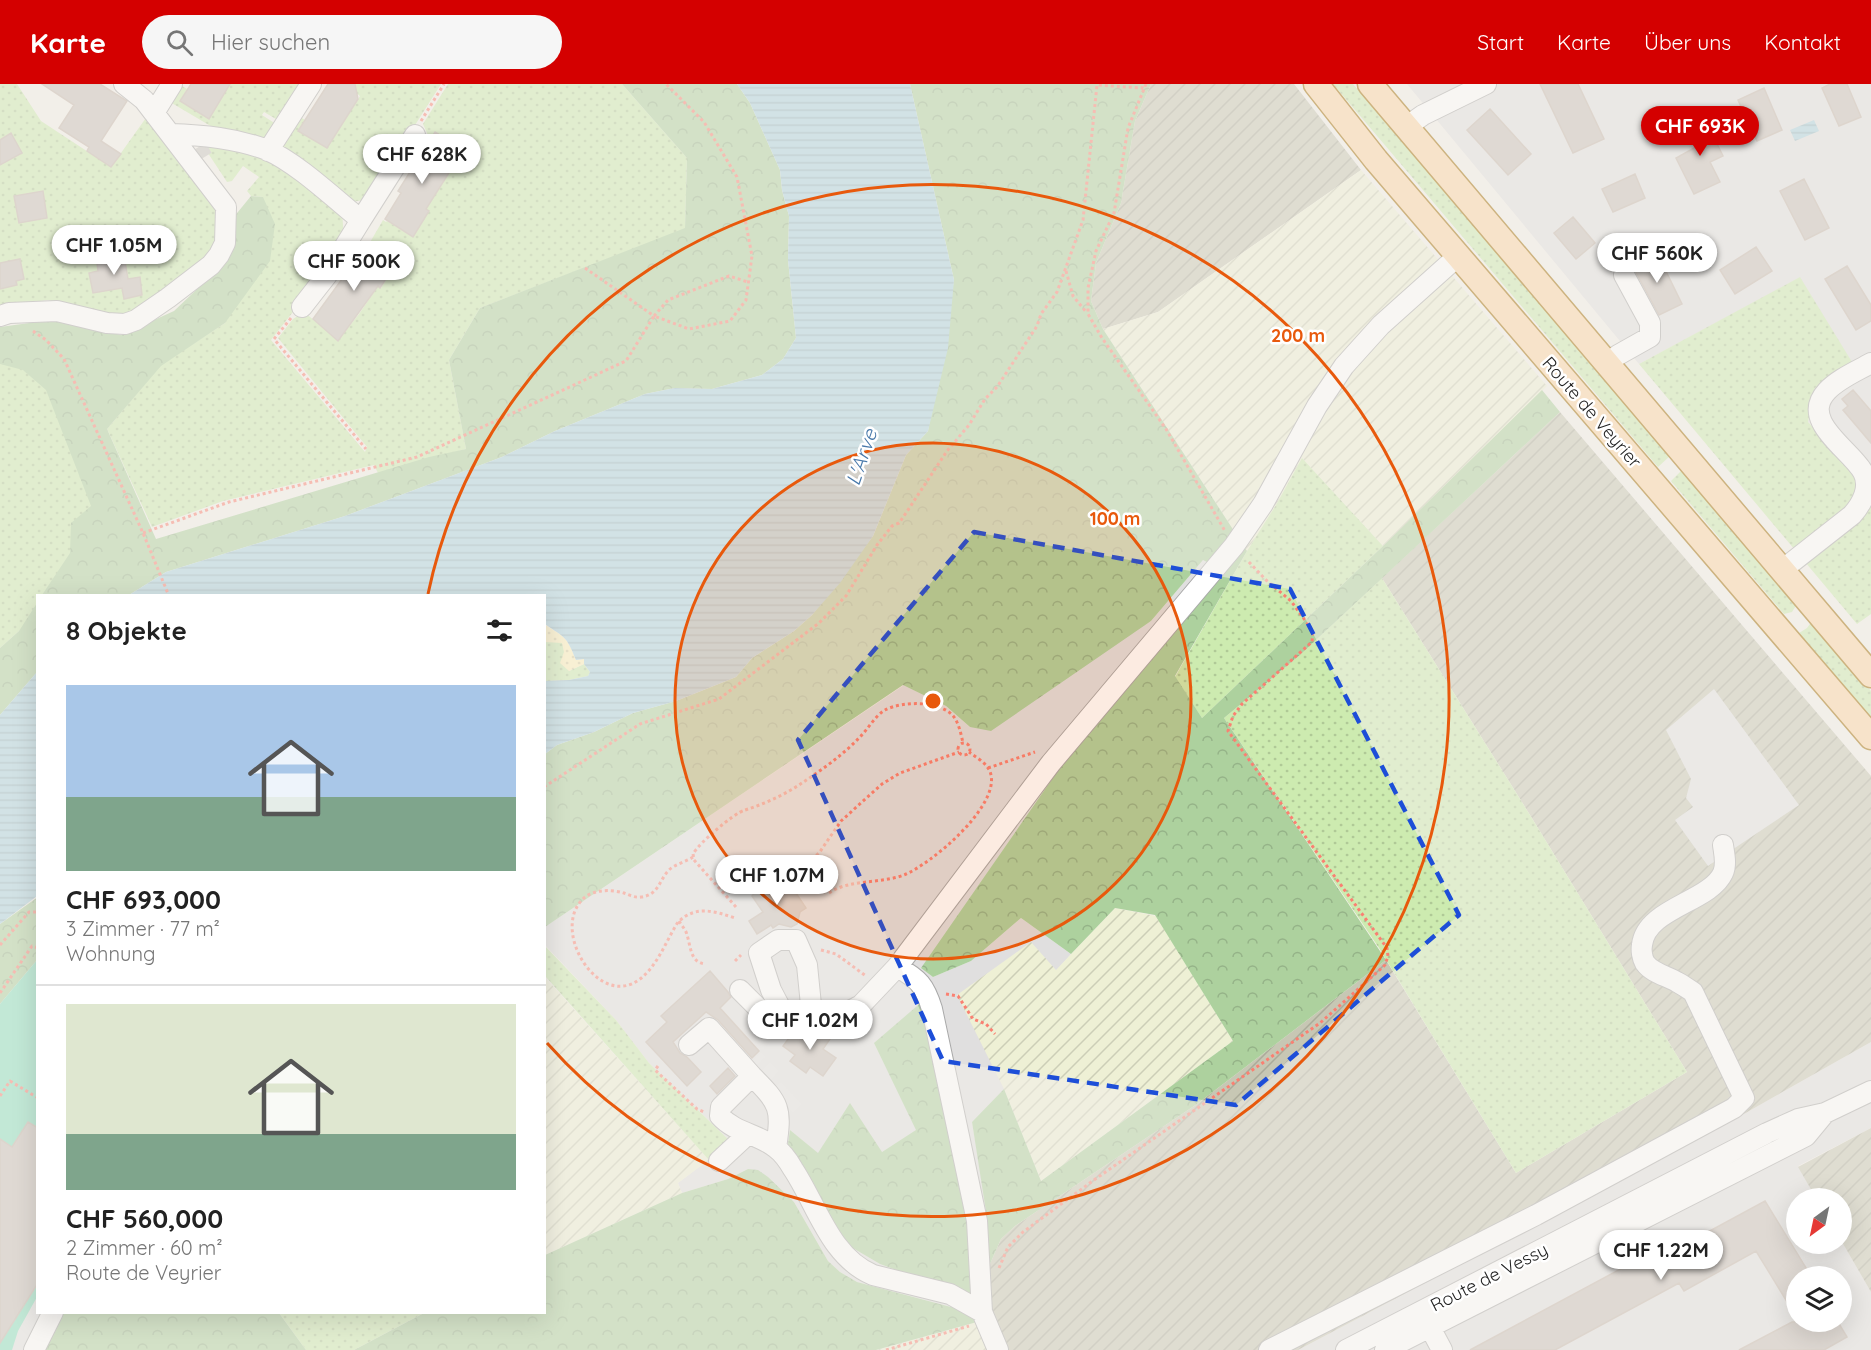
<!DOCTYPE html>
<html lang="de">
<meta charset="utf-8">
<style>
:root{--surface:#fff;--page:#f6f6f6;--text:#222;--muted:#767676;--line:#e0e0e0;--accent:#d40000}
body{margin:0;font-family:Quicksand,sans-serif;background:var(--page);color:var(--text);height:100vh;display:flex;flex-direction:column;font-size:22px;white-space:nowrap}
*{box-sizing:border-box;margin:0}
p{font-size:20px;color:var(--muted)}
.icon{flex:none;width:33px;height:33px;fill:none;stroke:currentColor;stroke-width:2;stroke-linecap:round;stroke-linejoin:round}
.map{position:relative;flex:1;overflow:hidden}
.details{position:absolute;left:36px;top:510px;width:510px;height:720px;display:flex;flex-direction:column;background:var(--surface);border-radius:0px;box-shadow:0 6px 24px #0002}
.details>*{flex:none}
.needle{width:39px;rotate:213deg}
.fabs{position:absolute;left:1786px;top:1104px;display:grid;gap:12px}
.fabs a{display:grid;place-items:center;width:66px;height:66px;border-radius:50%;background:var(--surface);box-shadow:0 6px 24px #0002;font-size:30px}
.price{position:absolute;translate:-50% -51px;padding:0 14px;border-radius:21px;background:#fff;color:#222;font-size:20px;line-height:39px;filter:drop-shadow(0 2px 3px #0008)}
.price::after{content:'';position:absolute;left:50%;top:36px;width:18px;height:14px;margin-left:-9px;background:inherit;clip-path:polygon(0 0,100% 0,50% 100%)}
.price.on{background:var(--accent);color:#fff}
ul{padding:0;list-style:none}
li{display:grid;align-content:center;gap:12px;height:318px;padding:0 30px}
li+li{border-top:2px solid var(--line)}
li span{display:grid;place-items:center;height:186px;border-radius:0px;color:#555}
li>.icon{margin-inline-start:auto}
span .icon{width:108px;height:108px;fill:#fffc;stroke-width:1}
li b{font-size:26px}
h2{display:flex;justify-content:space-between;align-items:center;height:72px;padding:0 30px;font-size:26px}
header{display:flex;align-items:center;gap:36px;box-sizing:border-box;height:84px;padding:0 30px;background:var(--accent);color:#fff}
header strong{font-size:28px}
nav{display:flex;gap:33px;margin-inline-start:auto;font-size:21px}
.search{width:420px;height:54px;background:var(--page);display:flex;align-items:center;gap:15px;box-sizing:border-box;padding:0 21px;border-radius:33px;color:var(--muted);font-size:22px}
.map>svg:first-child{display:block}
.residential{fill:#e0dfdf;fill-rule:evenodd}
.construction{fill:url(#construction-furrows)}
.farmland{fill:url(#farmland-furrows)}
.grass{fill:url(#grass-dots)}
.forest{fill:url(#forest-crowns)}
.sand{fill:url(#sand-dots)}
.pitch{fill:#88e0be}
.parking{fill:#e2e2e2}
.water{fill:url(#water-rules)}
.building{fill:#c7bfb8;stroke:#c4b6ab;stroke-width:1.5}
.lines{fill:none;stroke-linecap:round;stroke-linejoin:round}
.minor-tunnel{stroke:#c8c6c1;stroke-width:20;stroke-dasharray:20 10;stroke-linecap:butt}
.minor-casing{stroke:#a9a9a9;stroke-width:22}
.major-casing{stroke:#a06b00;stroke-width:27}
.path{stroke:#fa8072;stroke-width:3;stroke-dasharray:3 3;stroke-linecap:butt}
.minor{stroke:#fff;stroke-width:20}
.major{stroke:#fcd6a4;stroke-width:24}
.marked{fill:none;stroke:#1d4ed8;stroke-width:4.5;stroke-dasharray:12 8;stroke-linejoin:round}
.ring{fill:none;stroke:#e8590c;stroke-width:3}
.labels{text-anchor:middle;dominant-baseline:central;stroke-width:5;stroke-linejoin:round;paint-order:stroke}
.street-label{font-size:18px;fill:#222;stroke:#fff}
.water-label{font-size:20px;font-style:italic;fill:#4a7aab;stroke:#fff}
.centre{fill:#e8590c;stroke:#fff;stroke-width:3}
.ring-label{font-size:18px;text-anchor:middle;font-weight:bold;fill:#e8590c;stroke:#fff;stroke-width:5;stroke-linejoin:round;paint-order:stroke}
</style>
<header>
<strong>Karte</strong>
<div class="search"><svg class="icon" aria-label="search" viewBox="0 0 24 24"><circle cx="10" cy="10" r="6"/><path d="M15 15l6 6"/></svg>Hier suchen</div>
<nav><a>Start</a><a>Karte</a><a>Über uns</a><a>Kontakt</a></nav>
</header>
<div class="map">
<svg width="1871" height="1266" viewBox="0 0 1871 1266">
<defs>
<pattern id="construction-furrows" width="10" height="10" patternUnits="userSpaceOnUse" patternTransform="scale(1.5)"><rect width="10" height="10" fill="#c7c7b4"/><path d="M-1 1l2-2M0 10L10 0M9 11l2-2" fill="none" stroke="#abab9a"/></pattern>
<pattern id="farmland-furrows" width="10" height="10" patternUnits="userSpaceOnUse" patternTransform="scale(1.5)"><rect width="10" height="10" fill="#eef0d5"/><path d="M-1 1l2-2M0 10L10 0M9 11l2-2" fill="none" stroke="#ccceb7"/></pattern>
<pattern id="grass-dots" width="8" height="8" patternUnits="userSpaceOnUse" patternTransform="scale(1.5)"><rect width="8" height="8" fill="#cdebb0"/><path d="M2 2h.1M6 6h.1" fill="none" stroke="#b0c997" stroke-width="1.8" stroke-linecap="round"/></pattern>
<pattern id="forest-crowns" width="20" height="18" patternUnits="userSpaceOnUse" patternTransform="scale(1.5)"><rect width="20" height="18" fill="#add19e"/><path d="M2 6a3 3 0 1 1 6 0M12 15a3 3 0 1 1 6 0" fill="none" stroke="#95b388"/></pattern>
<pattern id="sand-dots" width="8" height="8" patternUnits="userSpaceOnUse" patternTransform="scale(1.5)"><rect width="8" height="8" fill="#fff1ba"/><path d="M2 2h.1M6 6h.1" fill="none" stroke="#dacea0" stroke-width="1.8" stroke-linecap="round"/></pattern>
<pattern id="water-rules" width="6" height="5" patternUnits="userSpaceOnUse" patternTransform="scale(1.5)"><rect width="6" height="5" fill="#aad3df"/><path d="M0 2.5h6" fill="none" stroke="#92b5bf"/></pattern>
</defs>
<rect width="100%" height="100%" fill="#f2efe9"/>
<path class="residential" d="M1407 0H1871V406L1808 338 1815 304 1800 194 1639 280Z
M1203 476 1223 486 1066 675 922 884 933 893 971 877 1021 834 1071 870 1056 887 1087 935 972 1038 988 1134 969 1131 874 959 917 1046 882 1068 817 1069 790 1046 810 1095 851 1163 880 1180 959 1209 951 1223 857 1198 840 1188 828 1177 794 1118 748 1085 728 1095 682 1109 678 1099 731 1058 649 979 616 936 545 861V843L904 601 946 622 970 643 1151 537Z
M1871 958V1044L1798 1082 1816 1114H1797V1160L1842 1158 1871 1208V1266H1298L1719 1044ZM1797 1192H1842V1238H1797Z"/>
<path class="construction" d="M1151 0H1294L1361 86 1158 228 1103 245 1091 217 1096 179 1121 119 1135 37Z
M1560 328 1871 692V958L1719 1044 1298 1266H1005L992 1236 986 1189 1001 1155 1015 1142 1197 1020 1386 876 1516 1089 1687 988 1530 731 1382 494Z
M1871 1044V1208L1842 1158V1114H1816L1798 1083Z"/>
<path class="farmland" d="M1361 86 1547 302 1383 462 1302 374 1276 421 1247 467 1103 245 1158 228Z
M1115 824 1156 832 1233 957 1041 1097 1004 1005 957 911 1031 858 1056 886Z
M544 892 709 1076 678 1099 682 1109 545 1171Z
M977 1238 992 1266H876Z"/>
<path class="grass" d="M0 0H17L41 37 111 83 148 31 218 122 220 153 204 178 126 234 110 233 48 216 0 222Z
M179 0 187 5 180 17 209 34 230 0H305L281 38 264 28 262 31 279 42 269 58 219 47 170 18Z
M342 0H441L405 57 363 116 347 119 278 67 295 30 305 36 307 33 335 51 360 12Z
M448 0H622L687 74 685 145 480 224 449 276 466 365 378 389 374 381 223 417 152 443 107 345 161 281 225 239 263 113 251 112 247 107 259 93 243 82 232 97 227 98 202 60 266 72 342 127 344 155 311 205 271 256 365 368 367 363 278 254 293 235 304 228 338 256 359 230 378 202 381 204 397 178 369 160 383 136 386 138 387 137 413 153 429 127 426 125 459 74 430 56 423 40Z
M1333 0H1353L1670 372 1658 383Z
M1800 193 1852 278 1815 304 1808 338 1871 406V530L1857 540 1639 280Z
M0 253 59 278 118 424 72 511 38 512 37 534 19 547 0 564Z
M1302 374 1383 462 1202 634 1175 593 1247 467 1276 421Z
M1682 386 1797 520 1792 528 1784 530 1671 397Z
M1382 494 1530 731 1687 988 1516 1089 1379 864 1224 634 1300 571Z
M1812 537 1871 607V634L1799 549 1807 544Z
M545 558H562L569 587 584 580 590 588 588 592 569 596 545 597Z
M544 861 616 936 649 979 731 1058 708 1075 545 892Z
M279 1229H424L354 1266H306Z"/>
<path class="forest" d="M622 0H737L750 19 780 86 782 106 789 132 788 176 796 254 783 275 762 291 712 305 675 304 645 310 555 347 502 373 345 432 166 488 129 511H42L70 469 71 439 91 422 46 306 23 286 0 280V243L51 236 121 251 174 227 214 189 233 134 251 112 263 113 275 140 270 177 225 239 161 282 107 345 156 455 429 373 466 365 449 276 480 224 685 144 687 74Z
M910 0H1151L1135 37 1121 119 1096 179 1091 217 1103 245 1247 467 1175 592 1202 634 1383 462 1542 306 1560 328 1300 571 1224 634 1386 876 1197 1020 1015 1142 1001 1155 986 1189 968 1215 977 1238 876 1266H354L424 1229 544 1228 545 1171 682 1109 728 1095 748 1085 758 1086 768 1093 794 1118 828 1177 840 1188 857 1198 951 1223 958 1209 880 1180 851 1163 838 1146 810 1095 787 1066 790 1046 818 1069 850 1019 882 1068 916 1046 874 959 924 916 969 1130 987 1134 972 1038 1004 1005 1041 1097 1233 957 1155 831 1115 824 1071 870 1021 834 971 877 933 893 921 884 1066 675 1222 486 1203 476 1151 537 991 647 970 643 946 622 903 601 545 843V670L557 661 594 648 633 629 676 617 736 593 752 574 794 547 812 531 873 452 906 371 928 347 954 196Z
M37 519V588L0 631V564L19 547Z
M38 813 37 876 0 920V840Z
M59 1228 279 1229 306 1266H41Z"/>
<path class="sand" d="M544 540C565 554 566 551 576 576L584 575V580L569 587 560 579 564 568 562 559 545 558Z"/>
<path class="pitch" d="M37 876 38 1228 41 1266H0V920Z"/>
<path class="parking" d="M1714 605 1799 721 1708 782 1675 736 1693 723 1686 714 1691 695 1666 646Z
M761 968 766 973 756 982 761 987 770 978 779 987 770 997 775 1002 781 998 802 1020 793 1029 745 983Z
M37 1213 38 1228 43 1229 31 1250 26 1266H12L18 1247Z"/>
<path class="water" d="M737 0H910L954 196 948 264 928 347 906 371 873 452 840 499 812 531 794 547 752 574 736 593 676 617 633 629 594 648 557 661 545 670V597L569 596 588 592 590 588 584 580V575L576 576C566 551 565 554 545 540L544 512 129 511 166 488 345 432 502 373 555 347 645 310 675 304 712 305 762 291 783 275 796 254 788 176 789 132 782 106 780 86 750 19Z
M1814 36 1819 47 1795 57 1790 46Z
M37 588V812L0 840V631Z"/>
<path class="building" d="M42 0H100L127 17 101 57 121 70 111 83 87 67 89 63 59 44 74 21Z
M191 0H230L209 35 180 17Z
M328 0H355L358 15 327 64 298 47Z
M1540 0H1578L1604 55 1573 69Z
M1830 0H1847L1861 33 1839 42 1822 4Z
M1764 4 1782 46 1757 57 1738 16Z
M1490 25 1531 70 1508 91 1467 46Z
M1703 32 1723 72 1710 78 1720 98 1694 110 1676 74 1696 63 1685 41Z
M435 48 454 60 449 68 459 73 426 125 429 127 413 153 385 135 401 109 398 107Z
M11 49 22 69 0 81V56Z
M1635 90 1645 114 1613 128 1602 105Z
M1804 95 1829 144 1805 156 1780 107Z
M43 107 47 134 19 139 14 112Z
M1573 133 1595 159 1576 175 1554 149Z
M369 160 397 178 380 204 378 202 338 257 313 235 350 184 353 186Z
M1756 163 1772 187 1735 210 1720 186Z
M123 166 128 195 140 193 142 211 124 215 122 204 93 209 89 189 98 187 96 171Z
M1657 169 1682 220 1659 231 1632 181Z
M20 175 24 195 16 197 17 201 0 205V179Z
M1847 182 1871 221V237L1856 246 1825 195Z
M1853 306 1871 327V359L1843 326 1848 322 1842 315Z
M784 791 806 824 800 828 797 840 791 843 779 840 773 844 771 841 757 850 749 837 763 828 752 812 759 803 770 800Z
M710 887 728 908 731 913 720 924 759 967 752 974 718 936 706 928 673 958 680 969 687 973 701 988 687 1002 646 958 667 938 661 932Z
M797 943 810 952 816 944 830 955 823 965 836 974 823 992 810 983 806 989 790 977 795 971 783 962Z
M728 984 735 992 717 1010 710 1002Z
M28 1038 38 1044V1199L0 1259V1055L12 1063Z
M1765 1117 1811 1192H1797V1234L1756 1167 1684 1207 1679 1199 1555 1266H1470L1667 1160 1671 1168Z
M1792 1238H1838L1847 1253 1824 1266H1739Z"/>
<g class="lines">
<path class="minor-tunnel" d="M197 64 203 74"/>
<defs>
<path id="minor" d="M154 29 172 0
M1406 43 1423 31 1486 0
M170 50C203 51 236 54 267 66 296 78 336 116 361 136L327 191 302 223
M268 67 311 0
M361 136 415 51
M0 232 9 229 57 227 107 239 125 240 136 236 168 214 211 181 219 171 225 159 226 123 144 16 124 0
M1607 280 1618 271 1650 253V239L1624 191
M1782 486 1852 431C1862 420 1871 403 1863 388 1850 365 1799 337 1827 307 1838 295 1857 287 1871 279
M897 883 1051 679 1234 462 1263 420 1317 322 1344 282 1381 241 1458 172
M740 906 765 931 782 927 822 933 833 934 842 931 861 921 897 883C919 895 925 902 932 925L977 1137 982 1228 998 1266
M782 927 771 906 759 869 778 856H796L807 881 812 931
M689 961 709 944 752 992
M776 1064C782 1024 780 1020 752 992L721 1023 720 1032C735 1049 759 1050 776 1064 783 1069 789 1078 793 1085 817 1121 830 1173 873 1191L950 1210 982 1228
M719 1077 748 1050
M1425 1234 1442 1266
M34 1266 53 1228
M1269 1266 1536 1131 1734 1024 1744 1014 1693 908C1688 905 1683 901 1677 898 1667 892 1652 889 1645 879 1642 874 1641 866 1642 861 1646 824 1710 818 1723 789 1727 780 1724 769 1723 761
M1346 1266 1767 1049 1798 1035 1825 1029 1871 1007
M1385 1266 1806 1052 1825 1029"/>
<path id="major" d="M1316 0 1376 76 1871 653
M1370 0 1871 591"/>
</defs>
<use href="#minor" class="minor-casing"/>
<use href="#major" class="major-casing"/>
<path class="path" d="M1146 0 1128 44 1114 129 1096 167 1088 204V230L1102 254 1166 345 1225 447
M421 37 444 0
M585 184 654 232 668 216 729 192 748 198
M1066 187 1073 212 1087 229
M291 234 274 255 366 365
M33 247 46 256 64 275 143 449 169 512
M143 449 229 418 417 373 626 277 654 232 689 245 730 237 746 216 752 172 737 93 704 38 666 0
M958 665a6 6 0 1 1 12 0a6 6 0 1 1-12 0Z
M988 684 1035 668
M544 703 640 640 719 615 819 539 846 512 877 461 892 442 899 439 906 429 947 367 969 341 985 315 997 303 1037 242 1041 230 1057 208 1083 136 1097 1 1142 4 1143 0
M693 773C686 778 675 780 669 786 659 796 659 811 641 813 635 814 629 811 624 809 610 805 591 805 581 817 552 850 600 926 640 895 658 881 666 857 678 838 696 821 714 827 735 834
M807 779 819 769 841 737 882 700 900 689 959 668
M829 809C849 795 880 800 904 791 931 780 998 724 991 691 989 680 977 674 969 668
M736 823 694 776 693 770C699 759 734 729 745 726 764 720 782 712 799 701 820 687 842 672 860 653 868 645 875 632 885 626 902 617 941 616 954 633 959 640 961 650 963 659
M679 837C682 842 686 846 687 851 691 863 690 878 705 880
M0 861 29 828H38
M821 866 836 870 866 892
M735 877 741 871
M0 909 32 862 38 864
M946 910 958 912 973 935 986 940 995 950
M658 982 655 986 697 1025 704 1028
M0 1012 10 997 38 1014
M999 1184 1008 1163 1023 1148 1094 1096 1320 939 1385 881 1388 872 1387 864 1228 647 1233 632 1242 620 1312 558 1313 547 1291 517 1266 496 1247 476
M886 1266 969 1242"/>
<use href="#minor" class="minor"/>
<use href="#major" class="major"/>
</g>
<path d="M0 0H1871V1266H0ZM974 448 1290 505 1459 831 1236 1021 943 977 798 656Z" fill="#f2efe9" fill-opacity=".55" fill-rule="evenodd"/>
<path class="marked" d="M974 448 1290 505 1459 831 1236 1021 943 977 798 656Z"/>
<circle cx="933" cy="617" r="258" fill="#e8590c" fill-opacity=".12"/>
<g class="ring">
<circle cx="933" cy="617" r="258"/>
<path d="M428 510A516 516 0 1 1 547 959"/>
</g>
<g class="labels">
<g class="street-label">
<text transform="translate(1592 328) rotate(49)">Route de Veyrier</text>
<text transform="translate(1489 1193) rotate(-27)">Route de Vessy</text>
</g>
<g class="water-label">
<text transform="translate(861 373) rotate(-71)">L'Arve</text>
</g>
</g>
<circle cx="933" cy="617" r="9" class="centre"/>
<g class="ring-label">
<text x="1298" y="258">200 m</text>
<text x="1115" y="441">100 m</text>
</g>
</svg>
<div class="fabs">
<a><svg class="needle" viewBox="-14 -14 28 28"><path d="M0-13l5 13h-10z" fill="#e53935"/><path d="M0 13l5-13h-10z" fill="#767676"/></svg></a>
<a><svg class="icon" aria-label="layers" viewBox="0 0 24 24"><path d="M12 4l9 5-9 5-9-5zM3 14l9 5 9-5"/></svg></a>
</div>
<b class="price on" style="left:1700px;top:73px">CHF 693K</b>
<b class="price" style="left:422px;top:101px">CHF 628K</b>
<b class="price" style="left:114px;top:192px">CHF 1.05M</b>
<b class="price" style="left:1657px;top:200px">CHF 560K</b>
<b class="price" style="left:354px;top:208px">CHF 500K</b>
<b class="price" style="left:777px;top:822px">CHF 1.07M</b>
<b class="price" style="left:810px;top:967px">CHF 1.02M</b>
<b class="price" style="left:1661px;top:1197px">CHF 1.22M</b>
<section class="details">
<h2>8 Objekte<svg class="icon" aria-label="filters" viewBox="0 0 24 24"><path d="M4 7h16M4 17h16"/><circle cx="9" cy="7" r="2"/><circle cx="15" cy="17" r="2"/></svg></h2>
<ul>
<li><span style="background:linear-gradient(#a9c7e8 60%,#7fa58c 0)"><svg class="icon" aria-label="home" viewBox="0 0 24 24"><path d="M3 11l9-7 9 7M6 9v11h12V9"/></svg></span><div><b>CHF 693,000</b><p>3 Zimmer · 77 m²</p><p>Wohnung</p></div></li>
<li><span style="background:linear-gradient(#dfe7d0 70%,#7fa58c 0)"><svg class="icon" aria-label="home" viewBox="0 0 24 24"><path d="M3 11l9-7 9 7M6 9v11h12V9"/></svg></span><div><b>CHF 560,000</b><p>2 Zimmer · 60 m²</p><p>Route de Veyrier</p></div></li>
</ul>
</section>
</div>
